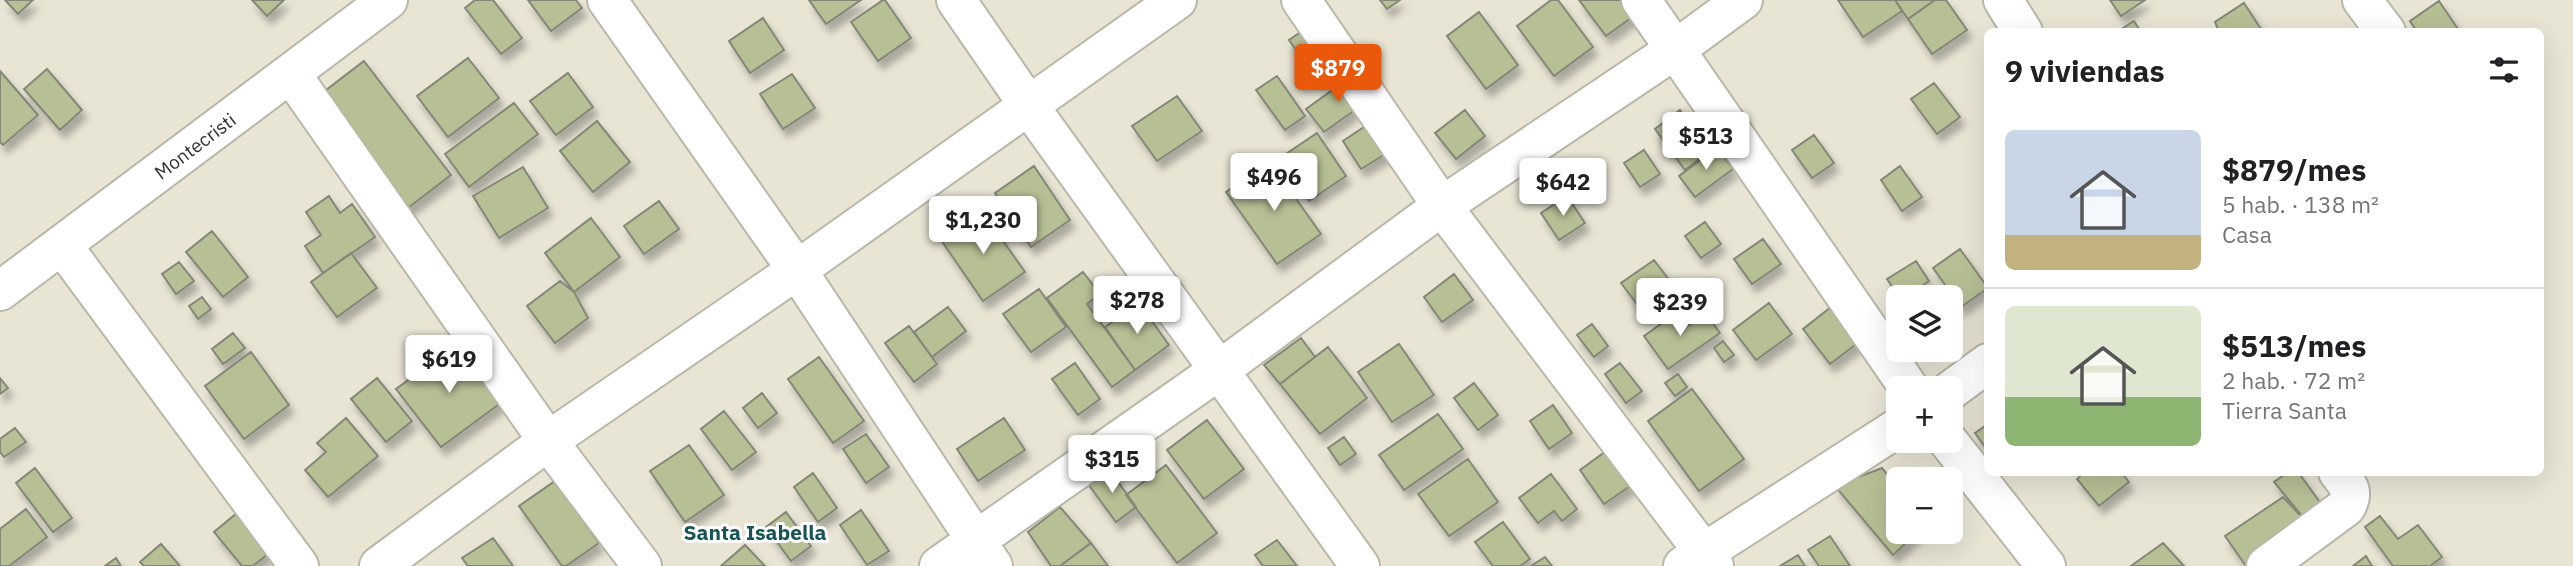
<!DOCTYPE html>
<html lang="es">
<meta charset="utf-8">
<style>
:root{--surface:#fff;--page:#f2f2f2;--text:#202124;--muted:#757577;--line:#e0e0e0;--accent:#ea580c}
body{margin:0;font-family:"IBM Plex Sans",sans-serif;background:var(--page);color:var(--text);height:100vh;display:flex;flex-direction:column;font-size:26px;white-space:nowrap}
*{box-sizing:border-box;margin:0}
p{font-size:23px;color:var(--muted)}
.icon{flex:none;width:38px;height:38px;fill:none;stroke:currentColor;stroke-width:2;stroke-linecap:round;stroke-linejoin:round}
.map{position:relative;flex:1;overflow:hidden}
.sheet{position:absolute;left:1984px;top:28px;width:560px;height:448px;display:flex;flex-direction:column;background:var(--surface);border-radius:10px;box-shadow:0 7px 28px #0002}
.sheet>*{flex:none}
.tools{position:absolute;left:1886px;top:285px;display:grid;gap:14px}
.tools a{display:grid;place-items:center;width:77px;height:77px;border-radius:10px;background:var(--surface);box-shadow:0 7px 28px #0002;font-size:35px}
.price{position:absolute;translate:-50% -60px;padding:0 16px;border-radius:7px;background:#fff;color:#222;font-size:23px;line-height:46px;filter:drop-shadow(0 2px 4px #0008)}
.price::after{content:'';position:absolute;left:50%;top:42px;width:21px;height:16px;margin-left:-10px;background:inherit;clip-path:polygon(0 0,100% 0,50% 100%)}
.price.on{background:var(--accent);color:#fff}
ul{padding:0;list-style:none}
li{display:flex;align-items:center;gap:21px;height:175px;padding:0 21px}
li+li{border-top:2px solid var(--line)}
li span{display:grid;place-items:center;flex:none;width:196px;height:140px;border-radius:10px;color:#555}
li>.icon{margin-inline-start:auto}
span .icon{width:84px;height:84px;fill:#fffc;stroke-width:1}
li b{font-size:30px}
h2{display:flex;justify-content:space-between;align-items:center;height:84px;padding:0 21px;font-size:30px}
.map>svg:first-child{display:block}
.building{fill:#b7bf95;stroke:#848778;stroke-width:2;filter:url(#shadow)}
.lines{fill:none;stroke-linecap:round;stroke-linejoin:round}
.minor-casing{stroke:#bab7a7;stroke-width:42}
.tertiary-casing{stroke:#bab7a7;stroke-width:42}
.minor{stroke:#fff;stroke-width:38}
.tertiary{stroke:#fff;stroke-width:38}
.labels{text-anchor:middle;dominant-baseline:central;stroke-width:6;stroke-linejoin:round;paint-order:stroke}
.street-label{font-size:19px;fill:#33322c;stroke:#fff}
.neighbourhood-label{font-size:21px;font-weight:bold;fill:#175455;stroke:#fff}
</style>
<div class="map">
<svg width="2573" height="566" viewBox="0 0 2573 566">
<defs>
<filter id="shadow"><feDropShadow dx="4.5" dy="8" stdDeviation="3.5" flood-color="#0004"/></filter>
</defs>
<rect width="100%" height="100%" fill="#e8e5d5"/>
<path class="building" d="M5 0H33L18 14Z
M252 0H284L267 16Z
M475 0H493L522 38 501 54 465 8Z
M528 0H576L582 8 551 31Z
M809 0H861L826 24Z
M883 0H885L911 38 878 61 851 22Z
M1380 0H1400L1387 9Z
M1551 0H1558L1593 47 1554 76 1517 26Z
M1579 0H1630L1639 12 1606 36Z
M1838 0H1895L1902 11 1863 37Z
M1895 0H1935L1908 19Z
M1935 0H1946L1967 30 1932 54 1908 19Z
M2110 0H2145L2121 16Z
M2439 1 2460 32H2417L2410 21Z
M2244 3 2261 29 2257 32H2219L2215 22Z
M1479 12 1518 65 1486 89 1447 36Z
M763 18 784 50 750 73 729 41Z
M2134 21 2141 32H2117Z
M1314 23 1340 60 1314 77 1289 40Z
M468 58 499 98 448 137 417 96Z
M364 61 451 175 400 214 313 100Z
M47 69 82 110 60 130 24 89Z
M0 71 38 115 3 145 0 142Z
M568 73 593 107 556 135 530 101Z
M792 74 815 108 783 129 760 94Z
M1277 76 1305 116 1285 130 1256 90Z
M1352 76 1369 100 1324 132 1306 109Z
M1934 83 1960 117 1937 134 1911 99Z
M1177 96 1202 131 1157 161 1132 126Z
M514 103 538 134 469 187 445 154Z
M1465 110 1485 136 1456 159 1435 133Z
M1680 110 1710 151 1685 170 1655 129Z
M597 121 630 162 593 192 560 151Z
M1373 121 1392 150 1361 169 1343 141Z
M1317 133 1346 176 1309 201 1280 158Z
M1814 135 1834 163 1812 178 1792 150Z
M1717 148 1733 169 1695 197 1679 176Z
M1644 150 1660 174 1640 187 1624 163Z
M1270 162 1321 234 1277 264 1226 192Z
M1034 166 1070 220 1031 247 995 193Z
M1900 166 1922 197 1902 211 1881 180Z
M523 167 548 208 499 238 473 196Z
M329 196 340 213 352 204 375 237 323 273 305 246 321 235 306 212Z
M1567 196 1585 223 1559 240 1541 213Z
M659 201 679 229 644 254 624 226Z
M982 211 1025 272 983 301 941 240Z
M591 218 620 257 574 292 545 253Z
M1705 222 1721 244 1701 258 1685 236Z
M212 231 248 277 223 297 186 252Z
M1763 239 1781 264 1752 284 1734 259Z
M1960 249 1988 288 1961 307 1933 268Z
M351 253 377 288 337 317 311 282Z
M1654 260 1676 289 1643 312 1621 283Z
M1916 261 1929 281 1904 298H1900L1887 279Z
M179 262 194 281 176 294 162 274Z
M1083 272 1100 294 1087 304 1135 370 1112 387 1047 298Z
M1454 274 1473 300 1442 322 1424 297Z
M560 281 574 292 588 318 555 343 527 306Z
M1039 289 1066 327 1031 352 1003 314Z
M202 297 211 309 198 319 189 306Z
M1840 300 1867 336 1830 364 1803 329Z
M1139 303 1169 345 1135 370 1105 327Z
M1769 303 1792 334 1756 360 1733 330Z
M948 307 966 331 932 357 914 332Z
M1679 311 1689 325 1706 314 1720 333 1668 369 1644 336Z
M1592 324 1608 346 1594 357 1577 335Z
M909 326 937 364 914 382 885 343Z
M233 333 245 348 223 364 212 349Z
M1301 338 1315 357 1280 384 1264 365Z
M1723 341 1734 355 1724 362 1714 348Z
M458 344 502 402 441 447 396 389Z
M1399 344 1434 395 1392 422 1358 372Z
M1328 347 1367 398 1320 434 1280 384Z
M251 352 289 405 244 439 205 386Z
M819 357 864 421 833 443 788 379Z
M1075 363 1100 399 1078 415 1052 379Z
M1620 363 1642 391 1626 403 1605 374Z
M1678 374 1687 387 1675 396 1665 383Z
M0 378 8 388 0 394Z
M377 378 412 421 386 442 351 399Z
M1474 383 1498 415 1478 430 1454 398Z
M1692 389 1744 459 1699 491 1648 421Z
M762 393 777 413 758 428 743 408Z
M1553 405 1572 433 1549 449 1530 421Z
M724 411 756 452 732 470 701 429Z
M1438 414 1463 449 1404 490 1379 455Z
M346 418 378 456 328 497 305 470 326 452 317 443Z
M1004 418 1025 450 978 481 957 449Z
M1207 420 1244 469 1204 499 1167 450Z
M1988 424V451L1975 433Z
M15 428 26 442 4 457 0 452V439Z
M866 434 889 467 866 483 843 449Z
M1344 437 1356 454 1340 465 1328 448Z
M689 445 724 495 685 522 650 471Z
M1609 449 1633 484 1604 504 1580 470Z
M1468 459 1498 502 1449 536 1418 494Z
M1166 465 1217 533 1177 563 1126 495Z
M35 468 72 518 53 532 16 483Z
M1882 468 1899 489V532H1918L1893 555 1835 486Z
M1109 469 1136 507 1116 522 1088 484Z
M2085 472H2121L2129 482 2099 506 2077 479Z
M2288 472H2298L2330 516 2312 528 2274 482Z
M813 473 837 508 818 522 794 487Z
M1551 474 1577 509 1562 521 1554 511 1538 523 1519 498Z
M555 481 599 543 566 566H562L519 506Z
M2283 497 2312 528 2263 566H2246L2225 536Z
M1060 507 1091 543 1060 566H1051L1028 532Z
M26 509 47 537 9 566H0V529Z
M861 510 889 551 867 565 840 525Z
M786 512 811 546 791 561 766 527Z
M237 513 269 553 253 566H242L214 532Z
M2380 516 2398 539 2418 525 2442 557 2430 566H2393L2365 527Z
M1503 522 1530 559 1520 566H1493L1475 542Z
M1830 536 1850 566H1819L1808 550Z
M493 538 513 566H468L462 558Z
M1277 540 1297 566H1263L1255 555Z
M1091 543 1108 566H1060Z
M2163 543 2184 566H2131Z
M161 544 180 566H144L140 562Z
M745 545 765 566H721Z
M1798 555 1805 566H1780Z
M2366 556 2372 566H2353Z
M1545 557 1552 566H1531Z
M116 558 121 566H105Z"/>
<g class="lines">
<defs>
<path id="minor" d="M607 0 797 270 993 566
M956 0 1029 106 1360 566
M1301 0 1442 206 1714 566
M1641 0 1909 388
M2003 0 2023 32
M2362 0 2386 32
M291 74 548 441 642 566
M62 245 299 566
M0 291 388 0
M1951 390 1988 363
M1948 441 2046 566
M939 566 1218 371 1442 206 1676 49 1743 0
M1683 566 1899 427
M2266 566 2346 507C2355 492 2348 485 2338 472"/>
<path id="tertiary" d="M379 566 548 441 797 270 1177 0"/>
</defs>
<use href="#minor" class="minor-casing"/>
<use href="#tertiary" class="tertiary-casing"/>
<use href="#minor" class="minor"/>
<use href="#tertiary" class="tertiary"/>
</g>
<g class="labels">
<g class="street-label">
<text transform="translate(195 146) rotate(-37)">Montecristi</text>
</g>
<g class="neighbourhood-label">
<text x="755" y="532">Santa Isabella</text>
</g>
</g>
</svg>
<div class="tools">
<a><svg class="icon" aria-label="layers" viewBox="0 0 24 24"><path d="M12 4l9 5-9 5-9-5zM3 14l9 5 9-5"/></svg></a>
<a>+</a>
<a>−</a>
</div>
<b class="price on" style="left:1338px;top:104px">$879</b>
<b class="price" style="left:1706px;top:172px">$513</b>
<b class="price" style="left:1274px;top:213px">$496</b>
<b class="price" style="left:1563px;top:218px">$642</b>
<b class="price" style="left:983px;top:256px">$1,230</b>
<b class="price" style="left:1137px;top:336px">$278</b>
<b class="price" style="left:1680px;top:338px">$239</b>
<b class="price" style="left:449px;top:395px">$619</b>
<b class="price" style="left:1112px;top:495px">$315</b>
<section class="sheet">
<h2>9 viviendas<svg class="icon" aria-label="filters" viewBox="0 0 24 24"><path d="M4 7h16M4 17h16"/><circle cx="9" cy="7" r="2"/><circle cx="15" cy="17" r="2"/></svg></h2>
<ul>
<li><span style="background:linear-gradient(#c9d6e8 75%,#c2b280 0)"><svg class="icon" aria-label="home" viewBox="0 0 24 24"><path d="M3 11l9-7 9 7M6 9v11h12V9"/></svg></span><div><b>$879/mes</b><p>5 hab. · 138 m²</p><p>Casa</p></div></li>
<li><span style="background:linear-gradient(#dfe7d0 65%,#8fb573 0)"><svg class="icon" aria-label="home" viewBox="0 0 24 24"><path d="M3 11l9-7 9 7M6 9v11h12V9"/></svg></span><div><b>$513/mes</b><p>2 hab. · 72 m²</p><p>Tierra Santa</p></div></li>
</ul>
</section>
</div>
